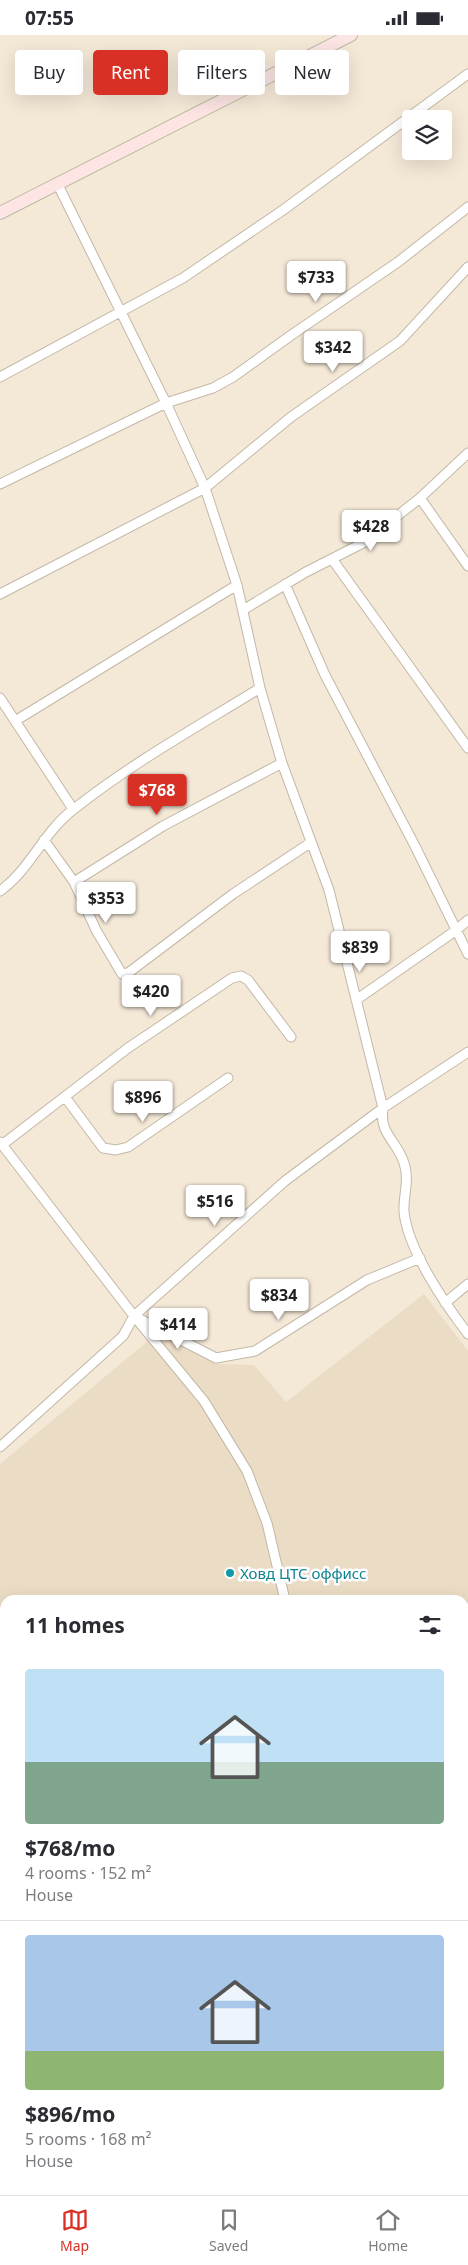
<!DOCTYPE html>
<meta charset="utf-8">
<style>
:root{--surface:#fff;--page:#f2f2f3;--text:#2b2b33;--muted:#7c7c81;--line:#e1e1e2;--accent:#d93025}
body{margin:0;font-family:"Noto Sans",sans-serif;background:var(--page);color:var(--text);height:100vh;display:flex;flex-direction:column;font-size:19px;white-space:nowrap}
*{box-sizing:border-box;margin:0}
p{font-size:16px;color:var(--muted)}
.icon{flex:none;width:28px;height:28px;fill:none;stroke:currentColor;stroke-width:2;stroke-linecap:round;stroke-linejoin:round}
.map{position:relative;flex:1;overflow:hidden}
.side{position:absolute;left:0px;top:1560px;width:469px;height:600px;display:flex;flex-direction:column;background:var(--surface);border-radius:15px 15px 0 0;box-shadow:0 5px 20px #0002}
.side>*{flex:none}
.guide{position:absolute;left:15px;top:15px;width:439px;height:45px;display:flex;gap:10px}
.controls{position:absolute;left:402px;top:75px;display:grid;gap:10px}
.controls a{display:grid;place-items:center;width:50px;height:50px;border-radius:5px;background:var(--surface);box-shadow:0 5px 20px #0002;font-size:25px}
.price{position:absolute;translate:-50% -42px;padding:0 11px;border-radius:5px;background:#fff;color:#222;font-size:16px;line-height:32px;filter:drop-shadow(0 1px 2px #0008)}
.price::after{content:'';position:absolute;left:50%;top:30px;width:15px;height:11px;margin-left:-8px;background:inherit;clip-path:polygon(0 0,100% 0,50% 100%)}
.price.current{background:var(--accent);color:#fff}
ul{padding:0;list-style:none}
li{display:grid;align-content:center;gap:10px;height:265px;padding:0 25px}
li+li{border-top:1px solid var(--line)}
li span{display:grid;place-items:center;height:155px;border-radius:5px;color:#555}
li>.icon{margin-inline-start:auto}
span .icon{width:90px;height:90px;fill:#fffc;stroke-width:1}
li b{font-size:21px}
h2{display:flex;justify-content:space-between;align-items:center;height:60px;padding:0 25px;font-size:21px}
.tag{padding:0 18px;border-radius:5px;background:var(--surface);box-shadow:0 5px 20px #0002;font-size:18px;line-height:45px}
.tag.current{background:var(--accent);color:#fff}
.status{display:flex;justify-content:space-between;align-items:center;height:35px;padding:0 25px;background:var(--surface);direction:ltr}
.status svg{height:14px;fill:currentColor}
.dock{display:flex;justify-content:space-around;align-items:center;height:70px;border-top:1px solid var(--line);background:var(--surface);font-size:14px;color:var(--muted)}
.dock a{display:grid;justify-items:center;gap:2px}
.dock .current{color:var(--accent)}
.map>svg:first-child{display:block}
.built{fill:#ebdcc5}
.green{fill:#b3dab0}
.lines{fill:none;stroke-linecap:round;stroke-linejoin:round}
.minor-casing{stroke:#c3b8a7;stroke-width:11}
.tertiary-casing{stroke:#c3b8a7;stroke-width:13}
.secondary-casing{stroke:#c3b8a7;stroke-width:14}
.minor{stroke:#fff;stroke-width:9}
.tertiary{stroke:#fff;stroke-width:11}
.secondary{stroke:#fce5e2;stroke-width:12}
.culture-dot{fill:#0f9aa8;stroke:#fff;stroke-width:2}
.labels{text-anchor:middle;dominant-baseline:central;stroke-width:5;stroke-linejoin:round;paint-order:stroke}
.culture-label{font-size:15px;fill:#0d838f;stroke:#fff;text-anchor:start}
</style>
<div class="status"><b>07:55</b><svg viewBox="0 0 49 12"><path d="M0 12V9h3v3zM5 12V6h3v6zM10 12V3h3v9zM15 12V0h3v12zM26 1h20v11H26zM47 4h2v5h-2z"/></svg></div>
<div class="map">
<svg width="468" height="2160" viewBox="0 0 468 2160">
<rect width="100%" height="100%" fill="#f4e8d7"/>
<path class="built" d="M424 1259 468 1316V1675L464 1671V1565H342L339 1562 275 1565H5V1829L0 1833V1429L160 1296 217 1329 254 1330 286 1367Z
M5 1831V1887L0 1880V1835Z"/>
<path class="green" d="M200 2155H251L255 2160H197Z"/>
<g class="lines">
<defs>
<path id="minor" d="M57 148 166 368 205 453 237 550 260 653 282 728 329 855 383 1073C379 1100 397 1105 404 1128 410 1145 403 1160 404 1177 408 1215 445 1269 468 1299
M0 342 183 243 283 175 468 39
M0 449 166 368 213 353 233 342 290 301 398 227 468 172
M420 463 468 531
M332 524 468 713
M285 549 325 640 415 811 468 919
M0 559 205 453 291 382 400 306 468 232
M243 575 306 537 363 508 420 463 468 418
M0 663 73 774
M15 686 237 550
M44 805 74 847 163 791 282 728
M74 847 96 895 122 939 128 938 233 859 310 808
M0 856C30 835 44 796 74 774 132 728 197 692 260 653
M356 965 455 896 468 885
M65 1062 103 1113 116 1115 128 1112 228 1043
M0 1107 134 1281 204 1366 247 1436 267 1488 285 1565
M2 1110 128 1013 232 943 241 941 248 945 291 1002
M445 1268 468 1249
M138 1283 216 1323 255 1316 367 1245 420 1223
M0 1412 123 1301 134 1281 285 1146 383 1073 468 1017
M464 2026 468 2034"/>
<path id="tertiary" d="M464 1753 468 1750
M0 2059 5 2056"/>
<path id="secondary" d="M0 178 351 0"/>
</defs>
<use href="#minor" class="minor-casing"/>
<use href="#tertiary" class="tertiary-casing"/>
<use href="#secondary" class="secondary-casing"/>
<use href="#minor" class="minor"/>
<use href="#tertiary" class="tertiary"/>
<use href="#secondary" class="secondary"/>
</g>
<circle class="culture-dot" cx="230" cy="1538" r="5"/>
<g class="labels">
<g class="culture-label">
<text x="240" y="1538">Ховд ЦТС оффисс</text>
</g>
</g>
</svg>
<div class="controls">
<a><svg class="icon" aria-label="layers" viewBox="0 0 24 24"><path d="M12 4l9 5-9 5-9-5zM3 14l9 5 9-5"/></svg></a>
</div>
<b class="price" style="left:316px;top:268px">$733</b>
<b class="price" style="left:333px;top:338px">$342</b>
<b class="price" style="left:371px;top:517px">$428</b>
<b class="price current" style="left:157px;top:781px">$768</b>
<b class="price" style="left:106px;top:889px">$353</b>
<b class="price" style="left:360px;top:938px">$839</b>
<b class="price" style="left:151px;top:982px">$420</b>
<b class="price" style="left:143px;top:1088px">$896</b>
<b class="price" style="left:215px;top:1192px">$516</b>
<b class="price" style="left:279px;top:1286px">$834</b>
<b class="price" style="left:178px;top:1315px">$414</b>
<div class="guide">
<a class="tag">Buy</a>
<a class="tag current">Rent</a>
<a class="tag">Filters</a>
<a class="tag">New</a>
</div>
<section class="side">
<h2>11 homes<svg class="icon" aria-label="filters" viewBox="0 0 24 24"><path d="M4 7h16M4 17h16"/><circle cx="9" cy="7" r="2"/><circle cx="15" cy="17" r="2"/></svg></h2>
<ul>
<li><span style="background:linear-gradient(#bfe0f5 60%,#7fa58c 0)"><svg class="icon" aria-label="home" viewBox="0 0 24 24"><path d="M3 11l9-7 9 7M6 9v11h12V9"/></svg></span><div><b>$768/mo</b><p>4 rooms · 152 m²</p><p>House</p></div></li>
<li><span style="background:linear-gradient(#a9c7e8 75%,#8fb573 0)"><svg class="icon" aria-label="home" viewBox="0 0 24 24"><path d="M3 11l9-7 9 7M6 9v11h12V9"/></svg></span><div><b>$896/mo</b><p>5 rooms · 168 m²</p><p>House</p></div></li>
</ul>
</section>
</div>
<nav class="dock">
<a class="current"><svg class="icon" aria-label="map" viewBox="0 0 24 24"><path d="M3 6l6-2 6 2 6-2v14l-6 2-6-2-6 2zM9 4v14M15 6v14"/></svg>Map</a>
<a><svg class="icon" aria-label="saved" viewBox="0 0 24 24"><path d="M7 4h10v16l-5-4-5 4z"/></svg>Saved</a>
<a><svg class="icon" aria-label="home" viewBox="0 0 24 24"><path d="M3 11l9-7 9 7M6 9v11h12V9"/></svg>Home</a>
</nav>
